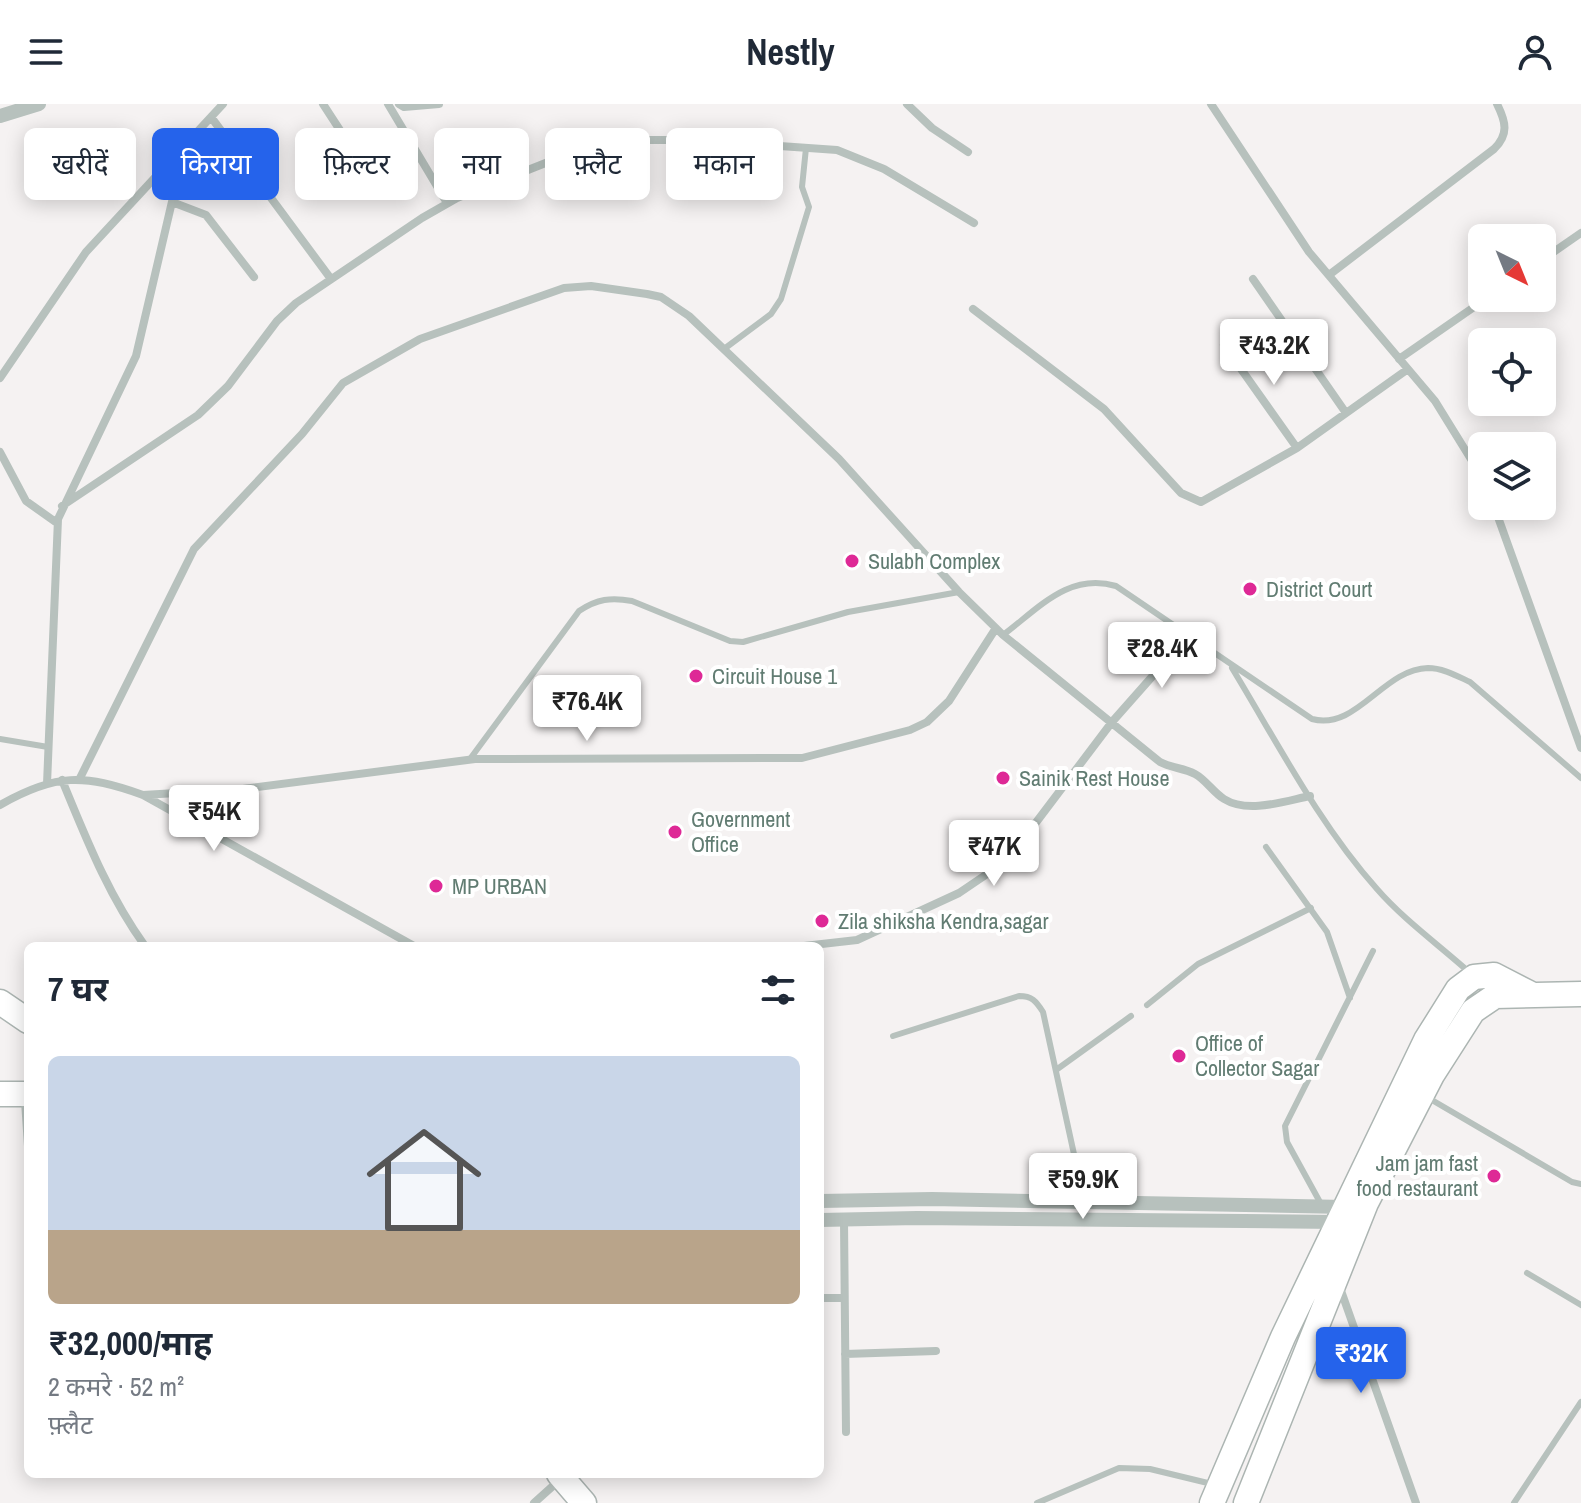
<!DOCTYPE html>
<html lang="hi">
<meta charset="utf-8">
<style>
:root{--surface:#fff;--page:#f2f2f3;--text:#1f2937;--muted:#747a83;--accent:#2563eb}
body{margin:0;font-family:"Archivo Narrow","Noto Sans Devanagari",sans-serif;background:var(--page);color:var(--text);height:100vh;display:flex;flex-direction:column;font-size:30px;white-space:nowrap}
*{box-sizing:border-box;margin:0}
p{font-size:26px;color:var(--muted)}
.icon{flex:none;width:44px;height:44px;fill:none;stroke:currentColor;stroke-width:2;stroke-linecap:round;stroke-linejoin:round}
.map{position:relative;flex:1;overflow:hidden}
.drawer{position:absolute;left:24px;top:838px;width:800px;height:536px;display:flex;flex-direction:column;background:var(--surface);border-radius:12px;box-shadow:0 4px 20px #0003}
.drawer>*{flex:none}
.hud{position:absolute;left:24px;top:24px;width:800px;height:72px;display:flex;gap:16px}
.needle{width:52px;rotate:137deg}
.controls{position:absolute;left:1468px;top:120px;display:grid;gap:16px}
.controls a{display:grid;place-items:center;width:88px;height:88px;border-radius:12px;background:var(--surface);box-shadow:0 4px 20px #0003;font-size:40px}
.price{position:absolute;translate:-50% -68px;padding:0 18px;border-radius:8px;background:#fff;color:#222;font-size:26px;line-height:52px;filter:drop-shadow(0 2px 4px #0008)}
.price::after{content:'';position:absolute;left:50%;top:48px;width:24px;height:18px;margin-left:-12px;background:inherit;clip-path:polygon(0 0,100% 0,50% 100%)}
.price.selected{background:var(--accent);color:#fff}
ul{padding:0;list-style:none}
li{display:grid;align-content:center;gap:16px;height:424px;padding:0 24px}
li span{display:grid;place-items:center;height:248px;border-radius:12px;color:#555}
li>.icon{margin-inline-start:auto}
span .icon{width:144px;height:144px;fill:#fffc;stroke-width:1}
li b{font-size:34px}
h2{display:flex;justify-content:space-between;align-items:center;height:96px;padding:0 24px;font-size:34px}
.tag{padding:0 28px;border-radius:12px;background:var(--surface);box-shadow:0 4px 20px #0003;font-size:28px;line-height:72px}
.tag.selected{background:var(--accent);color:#fff}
header{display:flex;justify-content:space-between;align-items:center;height:104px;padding:0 24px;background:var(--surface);font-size:36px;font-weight:800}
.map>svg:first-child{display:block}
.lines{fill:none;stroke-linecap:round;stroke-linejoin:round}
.primary-casing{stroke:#acb5b2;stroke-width:27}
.service{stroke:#b7c1bd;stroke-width:6}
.minor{stroke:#b7c1bd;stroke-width:8}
.tertiary{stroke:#b7c1bd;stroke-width:14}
.primary{stroke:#fff;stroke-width:24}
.poi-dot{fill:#de2996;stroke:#fff;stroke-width:3}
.labels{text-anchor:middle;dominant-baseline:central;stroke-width:8;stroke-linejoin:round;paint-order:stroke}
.poi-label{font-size:22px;fill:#617c72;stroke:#fff;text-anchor:start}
</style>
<header><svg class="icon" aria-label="menu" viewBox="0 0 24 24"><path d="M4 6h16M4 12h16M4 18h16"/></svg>Nestly<svg class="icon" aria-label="person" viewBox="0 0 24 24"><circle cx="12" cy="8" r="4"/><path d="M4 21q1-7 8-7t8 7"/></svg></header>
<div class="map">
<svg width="1581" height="1399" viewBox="0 0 1581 1399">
<rect width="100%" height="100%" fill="#f5f2f2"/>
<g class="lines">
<defs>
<path id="primary" d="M0 898 28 917
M0 990H28
M559 1370 584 1399
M1212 1399 1283 1233 1426 936 1458 885 1474 873 1494 871 1531 890
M1246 1399 1366 1099 1432 971 1473 907 1495 892 1581 890"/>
</defs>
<use href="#primary" class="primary-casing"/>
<path class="service" d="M724 245 771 210 781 195 809 103 802 83 806 44
M1003 531C1039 504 1069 468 1116 482L1312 615C1357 627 1383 565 1428 564 1443 564 1457 572 1470 578L1581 674
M1232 564C1277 638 1319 720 1377 785 1404 816 1439 841 1469 868
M0 635 48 643
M470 655 579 507C597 495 611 493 632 497L730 537 743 538 848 508 959 488
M1266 743 1327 828 1350 894
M1147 901 1198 860 1311 804
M893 932 1019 892C1032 892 1036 897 1043 908L1084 1096
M1056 966 1131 912
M1425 992 1572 1078 1581 1080
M24 997 28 1057
M1321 1100 1287 1038 1285 1022 1373 847
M1527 1169 1581 1201
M1037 1399 1119 1364 1150 1365 1212 1380
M1514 1399 1581 1298"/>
<path class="minor" d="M323 0 362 60
M388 0 447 99
M399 0 404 3 439 0
M907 0 932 24 968 48
M1211 0 1309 148 1435 297 1482 373
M211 13 331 175
M172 98 206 111 254 173
M1542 156 1581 129
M1329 171 1494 45C1509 30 1506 18 1497 0
M1253 175 1346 309
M973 205 1104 305 1181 389 1201 398 1297 344 1408 265
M1224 241 1297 344
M1399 255 1487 194
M0 274 86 148 223 0
M0 348 26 397 57 419
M62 402 198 311 228 282 277 217 296 199 422 114 457 94 586 43 616 36H696L837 46 884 65 974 119
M1494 402 1581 644
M80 674 194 445 302 330 343 279 420 235 564 184 591 182 647 190 661 193 689 212 839 355 959 488 1003 531 1160 658C1171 664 1184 664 1195 670 1206 676 1213 688 1224 695 1248 710 1285 697 1310 692
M62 676C86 734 108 791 145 842
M47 680 58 415 136 252 185 42
M143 691 243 685 475 655 802 654 910 626 927 618 949 597 996 524
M0 701C56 669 84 670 143 691L414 842
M804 842 857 836 959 789 990 768 1022 737 1112 618 1188 532
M844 1116 846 1328
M1339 1181 1416 1399
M820 1194H844
M845 1250 936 1247
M534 1399 554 1381"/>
<path class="tertiary" d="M0 12 39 0
M820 1097 932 1095 1345 1103
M820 1116 917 1114 1338 1118"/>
<use href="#primary" class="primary"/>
</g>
<g class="poi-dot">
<circle cx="852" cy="457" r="8"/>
<circle cx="1250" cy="485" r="8"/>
<circle cx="696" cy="572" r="8"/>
<circle cx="1003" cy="674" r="8"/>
<circle cx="675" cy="728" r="8"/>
<circle cx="436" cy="782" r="8"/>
<circle cx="822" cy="817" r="8"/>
<circle cx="1179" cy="952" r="8"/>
<circle cx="1494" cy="1072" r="8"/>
</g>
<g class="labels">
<g class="poi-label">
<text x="868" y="457">Sulabh Complex</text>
<text x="1266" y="485">District Court</text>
<text x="712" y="572">Circuit House 1</text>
<text x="1019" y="674">Sainik Rest House</text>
<text x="691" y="715">Government<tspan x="691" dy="25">Office</tspan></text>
<text x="452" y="782">MP URBAN</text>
<text x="838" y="817">Zila shiksha Kendra,sagar</text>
<text x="1195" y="939">Office of<tspan x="1195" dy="25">Collector Sagar</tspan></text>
<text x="1478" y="1059" text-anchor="end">Jam jam fast<tspan x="1478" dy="25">food restaurant</tspan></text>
</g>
</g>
</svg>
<div class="controls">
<a><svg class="needle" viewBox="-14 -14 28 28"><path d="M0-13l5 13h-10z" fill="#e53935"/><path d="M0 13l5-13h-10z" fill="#747a83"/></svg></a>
<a><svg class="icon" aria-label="locate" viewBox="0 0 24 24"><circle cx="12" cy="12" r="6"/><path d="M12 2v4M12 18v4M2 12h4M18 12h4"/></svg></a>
<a><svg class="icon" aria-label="layers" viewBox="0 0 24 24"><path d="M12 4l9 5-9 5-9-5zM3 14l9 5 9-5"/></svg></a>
</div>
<b class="price" style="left:1274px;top:283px">₹43.2K</b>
<b class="price" style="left:1162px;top:586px">₹28.4K</b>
<b class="price" style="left:587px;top:639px">₹76.4K</b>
<b class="price" style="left:214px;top:749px">₹54K</b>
<b class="price" style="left:994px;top:784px">₹47K</b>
<b class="price" style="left:1083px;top:1117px">₹59.9K</b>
<b class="price selected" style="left:1361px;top:1291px">₹32K</b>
<div class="hud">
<a class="tag">खरीदें</a>
<a class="tag selected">किराया</a>
<a class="tag">फ़िल्टर</a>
<a class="tag">नया</a>
<a class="tag">फ़्लैट</a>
<a class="tag">मकान</a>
</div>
<section class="drawer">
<h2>7 घर<svg class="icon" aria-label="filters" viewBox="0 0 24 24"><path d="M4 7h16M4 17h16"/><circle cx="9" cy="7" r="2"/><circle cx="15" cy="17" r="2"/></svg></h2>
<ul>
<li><span style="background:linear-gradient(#c9d6e8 70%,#b9a48a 0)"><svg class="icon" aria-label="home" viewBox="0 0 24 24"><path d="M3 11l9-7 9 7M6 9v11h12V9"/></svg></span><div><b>₹32,000/माह</b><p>2 कमरे · 52 m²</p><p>फ़्लैट</p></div></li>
</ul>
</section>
</div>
